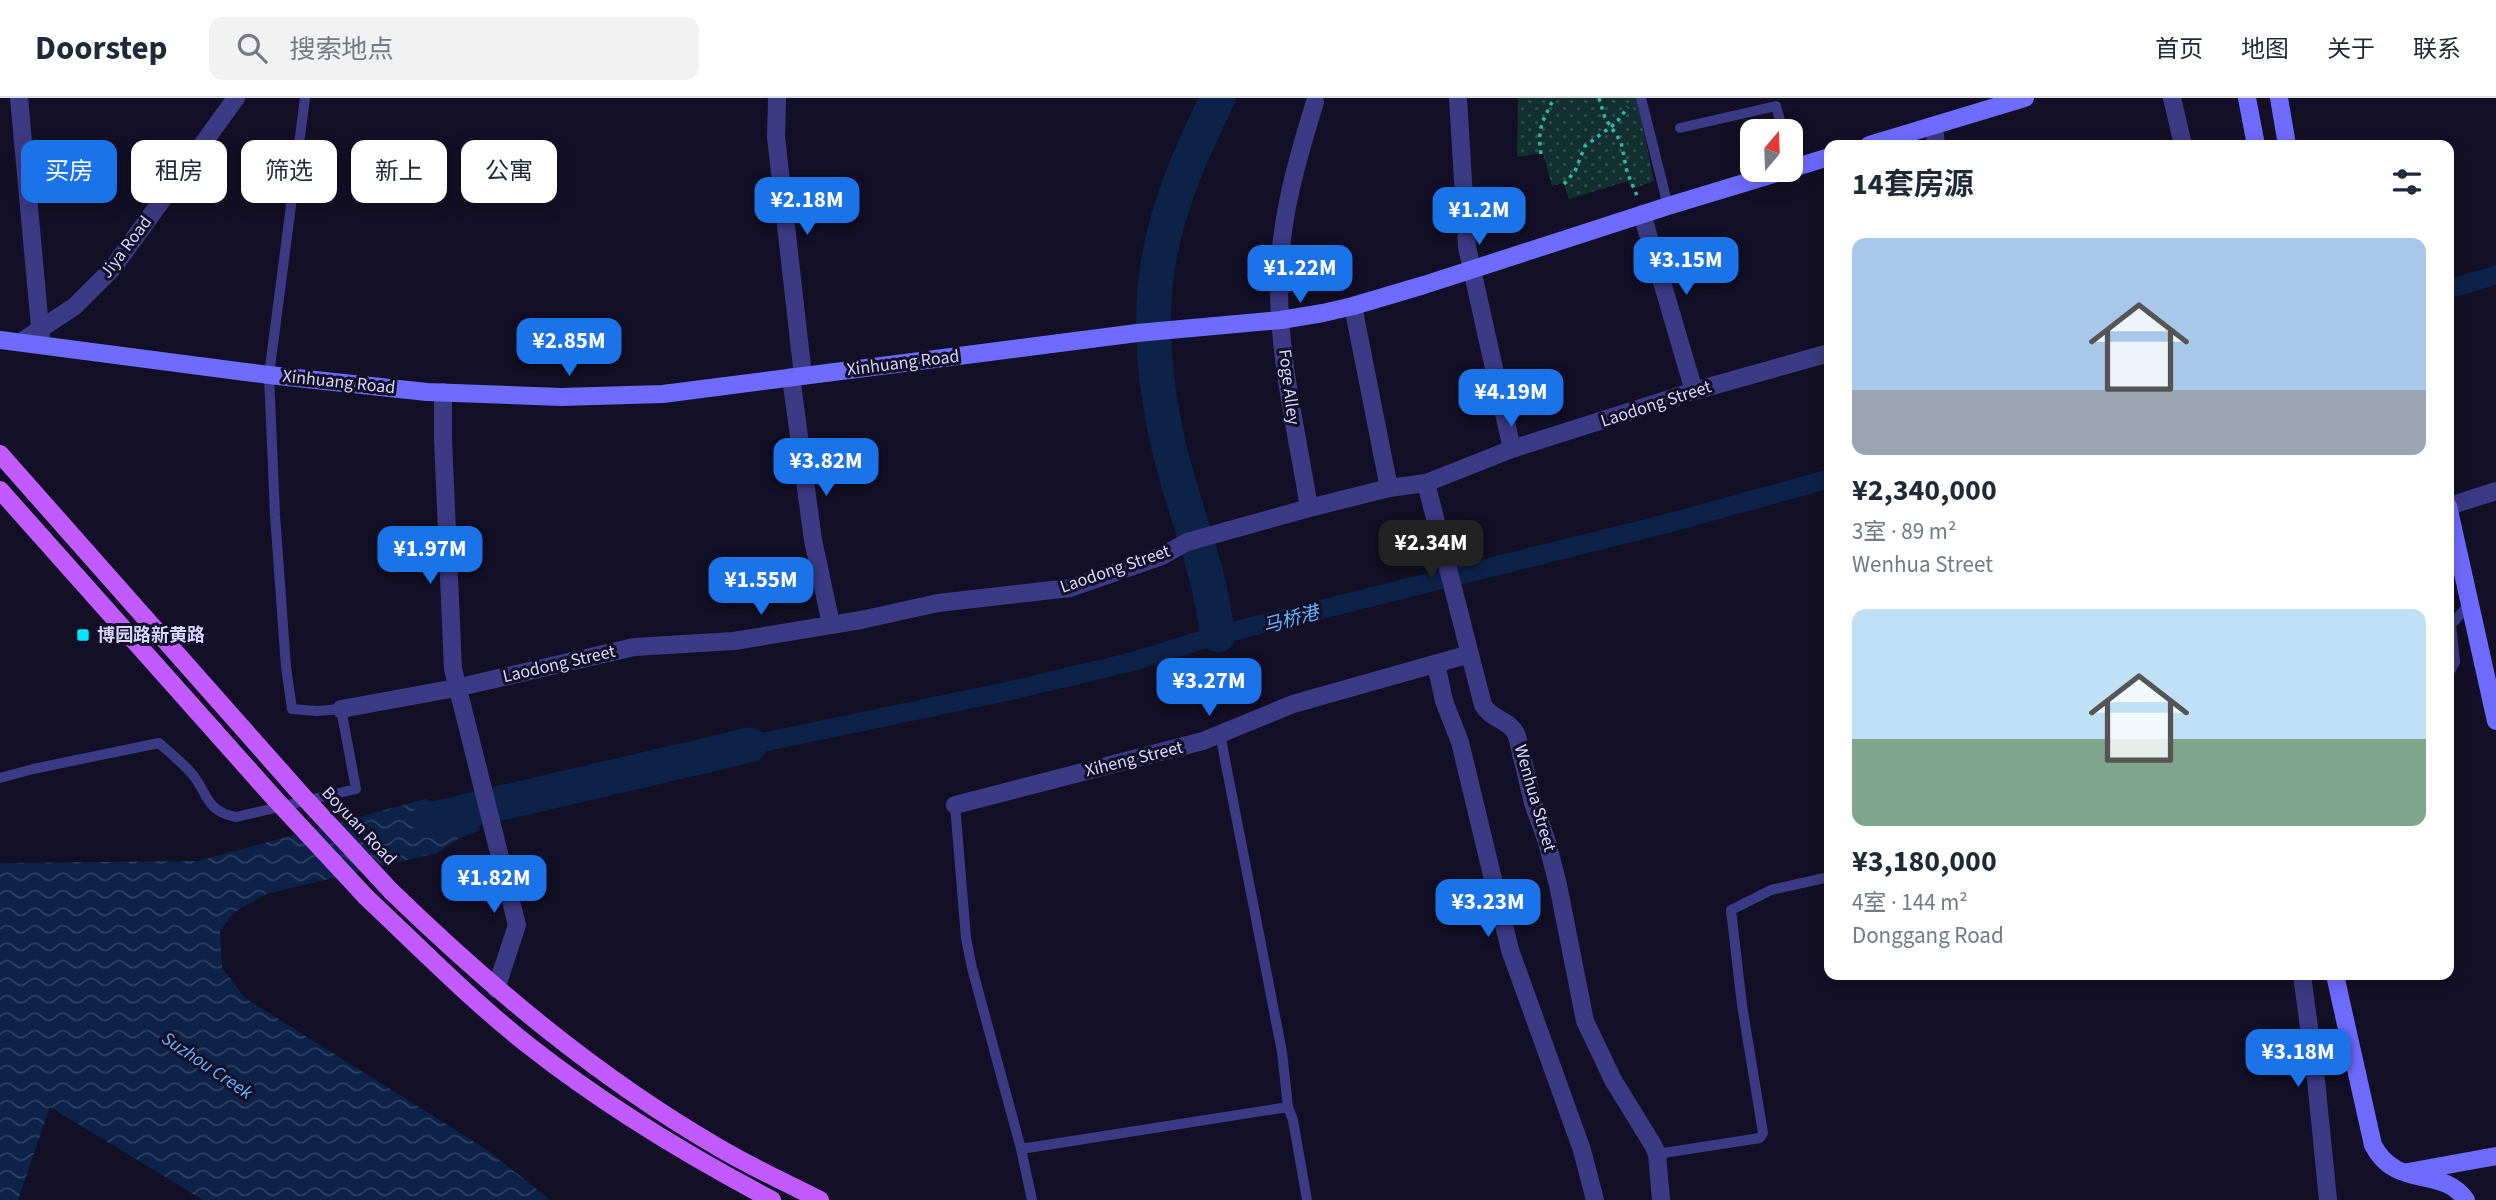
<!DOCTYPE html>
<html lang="zh">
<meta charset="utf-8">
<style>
:root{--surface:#fff;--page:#f2f2f3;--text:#1f2937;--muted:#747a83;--line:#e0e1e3;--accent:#1a73e8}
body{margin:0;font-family:"Source Sans 3","Noto Sans SC",sans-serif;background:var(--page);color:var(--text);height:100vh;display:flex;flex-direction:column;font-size:26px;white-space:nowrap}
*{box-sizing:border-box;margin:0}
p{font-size:23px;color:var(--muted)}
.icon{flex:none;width:38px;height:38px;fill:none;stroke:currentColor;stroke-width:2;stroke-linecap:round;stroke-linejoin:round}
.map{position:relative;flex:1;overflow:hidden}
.panel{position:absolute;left:1824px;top:42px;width:630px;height:840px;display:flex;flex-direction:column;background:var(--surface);border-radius:14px;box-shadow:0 4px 18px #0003}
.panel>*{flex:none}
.hud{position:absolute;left:21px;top:42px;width:665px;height:63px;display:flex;gap:14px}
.needle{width:46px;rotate:19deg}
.fabs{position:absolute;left:1740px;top:21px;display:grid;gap:14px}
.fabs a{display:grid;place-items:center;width:63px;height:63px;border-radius:14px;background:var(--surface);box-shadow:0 4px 18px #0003;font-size:35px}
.price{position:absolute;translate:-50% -60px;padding:0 16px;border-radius:14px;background:var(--accent);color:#fff;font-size:23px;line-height:46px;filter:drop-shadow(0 2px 4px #0008)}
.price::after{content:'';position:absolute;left:50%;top:42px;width:21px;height:16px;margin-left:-10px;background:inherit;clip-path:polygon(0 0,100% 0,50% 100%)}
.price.selected{background:#222;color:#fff}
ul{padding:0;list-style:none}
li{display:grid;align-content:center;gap:14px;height:371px;padding:0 28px}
li span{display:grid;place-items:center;height:217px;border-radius:14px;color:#555}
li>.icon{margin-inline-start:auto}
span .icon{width:126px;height:126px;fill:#fffc;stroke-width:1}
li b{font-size:30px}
h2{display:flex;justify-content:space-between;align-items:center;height:84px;padding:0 28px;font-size:30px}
.pill{padding:0 24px;border-radius:14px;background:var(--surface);box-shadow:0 4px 18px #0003;font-size:24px;line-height:63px}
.pill.selected{background:var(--accent);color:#fff}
header{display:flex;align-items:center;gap:42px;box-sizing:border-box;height:98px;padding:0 35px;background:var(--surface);border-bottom:2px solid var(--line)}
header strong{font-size:33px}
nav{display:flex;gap:38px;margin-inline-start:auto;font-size:24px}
.search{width:490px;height:63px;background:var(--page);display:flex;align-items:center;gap:18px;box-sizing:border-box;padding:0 24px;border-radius:14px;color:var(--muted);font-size:26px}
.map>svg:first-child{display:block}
.grass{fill:url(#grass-dots)}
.water{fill:url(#water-waves)}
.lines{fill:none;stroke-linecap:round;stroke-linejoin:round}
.canal{stroke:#0c2248;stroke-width:19}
.river{stroke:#0c2248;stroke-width:35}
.path{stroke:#2fb8b0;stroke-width:3.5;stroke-dasharray:3.5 5;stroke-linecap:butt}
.lane{stroke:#3d3a85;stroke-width:10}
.street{stroke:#3d3a85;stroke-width:18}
.secondary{stroke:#6f6bff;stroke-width:18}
.primary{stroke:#c25bff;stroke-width:18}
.primary-bridge{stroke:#c25bff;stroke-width:18}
.poi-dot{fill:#00e5ff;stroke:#130f26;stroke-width:2.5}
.labels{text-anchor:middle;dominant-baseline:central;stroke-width:6;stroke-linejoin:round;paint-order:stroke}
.street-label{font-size:18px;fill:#d9d4ff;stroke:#130f26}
.poi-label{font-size:18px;font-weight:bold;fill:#d9d4ff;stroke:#130f26;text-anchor:start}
.water-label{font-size:19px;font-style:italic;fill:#62b6ff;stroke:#130f26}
</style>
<header>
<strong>Doorstep</strong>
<div class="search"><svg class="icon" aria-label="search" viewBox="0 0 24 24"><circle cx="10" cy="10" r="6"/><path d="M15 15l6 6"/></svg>搜索地点</div>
<nav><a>首页</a><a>地图</a><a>关于</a><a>联系</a></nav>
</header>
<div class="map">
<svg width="2496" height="1102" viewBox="0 0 2496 1102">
<defs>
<pattern id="grass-dots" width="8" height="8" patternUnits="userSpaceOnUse" patternTransform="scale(1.75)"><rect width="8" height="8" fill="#12302f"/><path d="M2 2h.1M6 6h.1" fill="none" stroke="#344d4e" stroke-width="1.8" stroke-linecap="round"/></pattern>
<pattern id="water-waves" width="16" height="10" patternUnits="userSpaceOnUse" patternTransform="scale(1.75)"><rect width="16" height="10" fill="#0c2248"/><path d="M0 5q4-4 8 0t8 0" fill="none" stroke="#2f4163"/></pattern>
</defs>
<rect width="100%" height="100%" fill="#130f26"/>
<path class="grass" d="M1518 0H1637L1654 83 1632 91 1628 83 1569 101 1563 85 1552 88 1543 55 1517 59Z"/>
<path class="water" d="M473 700 480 732 458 741 437 755 266 796 233 815 220 833 222 870 245 900 486 1051 550 1102H203L50 1009 18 1102H0V765L198 763 425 701 436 706Z"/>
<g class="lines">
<path class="canal" d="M2448 191 2496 177
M750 647 1004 594 1131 564 1218 537 1665 426 1829 381"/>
<path class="river" d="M1218 0C1193 50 1169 104 1159 160 1149 217 1154 279 1166 336 1176 386 1196 435 1208 485 1212 502 1215 520 1218 537
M429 722 750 647"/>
<path class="path" d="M1599 0 1605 20 1621 44 1627 74 1638 100
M1541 56C1537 29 1543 23 1554 0
M1564 86 1575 73 1585 48 1616 25 1628 9"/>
<path class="lane" d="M1641 0 1668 108
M1680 30 1776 8 1783 33
M2448 577 2455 564 2451 527 2470 505
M1220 636 1282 954 1288 1009
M0 680 33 671 159 645C170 655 183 665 193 677 209 698 206 713 236 719L356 691 341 611 317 613 292 611 286 569 275 417 269 277 305 0
M955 707 966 840 972 870 1021 1051 1032 1102
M1021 1051 1288 1009 1293 1022 1307 1102
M1657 1056 1760 1040 1763 1035 1742 907 1731 812 1771 792 1829 779"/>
<path class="street" d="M19 0 41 240
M777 0 776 39 803 278
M1458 0 1467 149 1512 351
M2172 0 2183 47
M1934 28 1936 47
M1642 116 1694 293
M1353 208 1389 390
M21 244 75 208 112 171 236 0
M791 279 813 442 831 526
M443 294V341L453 571 517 827 496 891
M1426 385 1483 607C1491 622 1510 621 1517 638L1533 705 1547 744 1558 787 1585 923 1613 982 1653 1047 1657 1056 1661 1102
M2449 408 2496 393
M1309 410C1297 334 1278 259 1279 182 1280 121 1297 62 1315 4
M1436 566 1444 603 1460 644 1510 852 1582 1052 1595 1102
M341 611 456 590 634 549 734 543 861 522 938 505 1070 490 1162 458 1187 444 1309 410 1389 390 1426 385 1512 351 1694 293 1829 255
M955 707 1203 643 1293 606 1470 556
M2302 877 2316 982 2328 1102"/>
<path class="secondary" d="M2247 0 2256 47
M2279 0 2287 47
M1869 47 2025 0
M1790 71 1829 59
M0 242 269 277 427 294 561 299 663 296 1137 235 1281 222 1323 215 1353 208 1424 187 1668 108 1787 72
M2448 408 2496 623
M2335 877 2373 1047C2397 1093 2442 1067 2466 1102
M2408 1074 2496 1058"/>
<path class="primary" d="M0 356 300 695
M0 392 275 701
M391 793C490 889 596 978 716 1048 749 1068 785 1084 820 1102
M366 799C419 849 471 902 528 947 604 1007 687 1057 772 1102"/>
<path class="primary-bridge" d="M300 695 391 793
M275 701 366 799"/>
</g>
<rect class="poi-dot" x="76" y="530" width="14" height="14" rx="3.5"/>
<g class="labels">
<g class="street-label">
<text transform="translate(126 149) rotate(-53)">Jiya Road</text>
<text transform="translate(903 265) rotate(-7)">Xinhuang Road</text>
<text transform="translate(339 284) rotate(6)">Xinhuang Road</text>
<text transform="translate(1289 289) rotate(83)">Foge Alley</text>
<text transform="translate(1656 306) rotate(-18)">Laodong Street</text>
<text transform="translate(1115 471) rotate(-19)">Laodong Street</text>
<text transform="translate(559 566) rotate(-13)">Laodong Street</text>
<text transform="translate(1134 661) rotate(-14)">Xiheng Street</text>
<text transform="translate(1535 700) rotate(74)">Wenhua Street</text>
<text transform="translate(359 728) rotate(47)">Boyuan Road</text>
</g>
<g class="poi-label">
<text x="97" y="537">博园路新黄路</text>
</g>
<g class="water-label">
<text transform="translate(1291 522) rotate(-15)">马桥港</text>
<text transform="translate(207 968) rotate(34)">Suzhou Creek</text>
</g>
</g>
</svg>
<div class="fabs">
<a><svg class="needle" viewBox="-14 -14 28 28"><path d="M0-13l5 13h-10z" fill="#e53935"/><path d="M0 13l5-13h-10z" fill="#747a83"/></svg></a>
</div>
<b class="price" style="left:807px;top:139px">¥2.18M</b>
<b class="price" style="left:1479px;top:149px">¥1.2M</b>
<b class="price" style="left:1686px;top:199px">¥3.15M</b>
<b class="price" style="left:1300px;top:207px">¥1.22M</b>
<b class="price" style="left:569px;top:280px">¥2.85M</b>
<b class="price" style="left:1511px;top:331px">¥4.19M</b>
<b class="price" style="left:826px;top:400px">¥3.82M</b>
<b class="price selected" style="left:1431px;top:482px">¥2.34M</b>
<b class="price" style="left:430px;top:488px">¥1.97M</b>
<b class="price" style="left:761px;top:519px">¥1.55M</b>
<b class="price" style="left:1209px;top:620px">¥3.27M</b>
<b class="price" style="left:494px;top:817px">¥1.82M</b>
<b class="price" style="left:1488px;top:841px">¥3.23M</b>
<b class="price" style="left:2298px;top:991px">¥3.18M</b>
<div class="hud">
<a class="pill selected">买房</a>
<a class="pill">租房</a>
<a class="pill">筛选</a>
<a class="pill">新上</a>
<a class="pill">公寓</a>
</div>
<section class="panel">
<h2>14套房源<svg class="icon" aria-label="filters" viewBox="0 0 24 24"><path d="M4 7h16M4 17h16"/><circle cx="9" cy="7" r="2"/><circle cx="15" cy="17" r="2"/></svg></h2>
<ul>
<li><span style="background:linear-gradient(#a9c7e8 70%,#9aa5b1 0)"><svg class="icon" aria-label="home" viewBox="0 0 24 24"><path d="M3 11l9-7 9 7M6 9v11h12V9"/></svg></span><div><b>¥2,340,000</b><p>3室 · 89 m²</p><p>Wenhua Street</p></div></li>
<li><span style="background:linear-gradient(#bfe0f5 60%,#7fa58c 0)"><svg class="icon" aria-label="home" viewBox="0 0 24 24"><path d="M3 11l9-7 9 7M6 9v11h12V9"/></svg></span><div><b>¥3,180,000</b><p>4室 · 144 m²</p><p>Donggang Road</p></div></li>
</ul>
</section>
</div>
